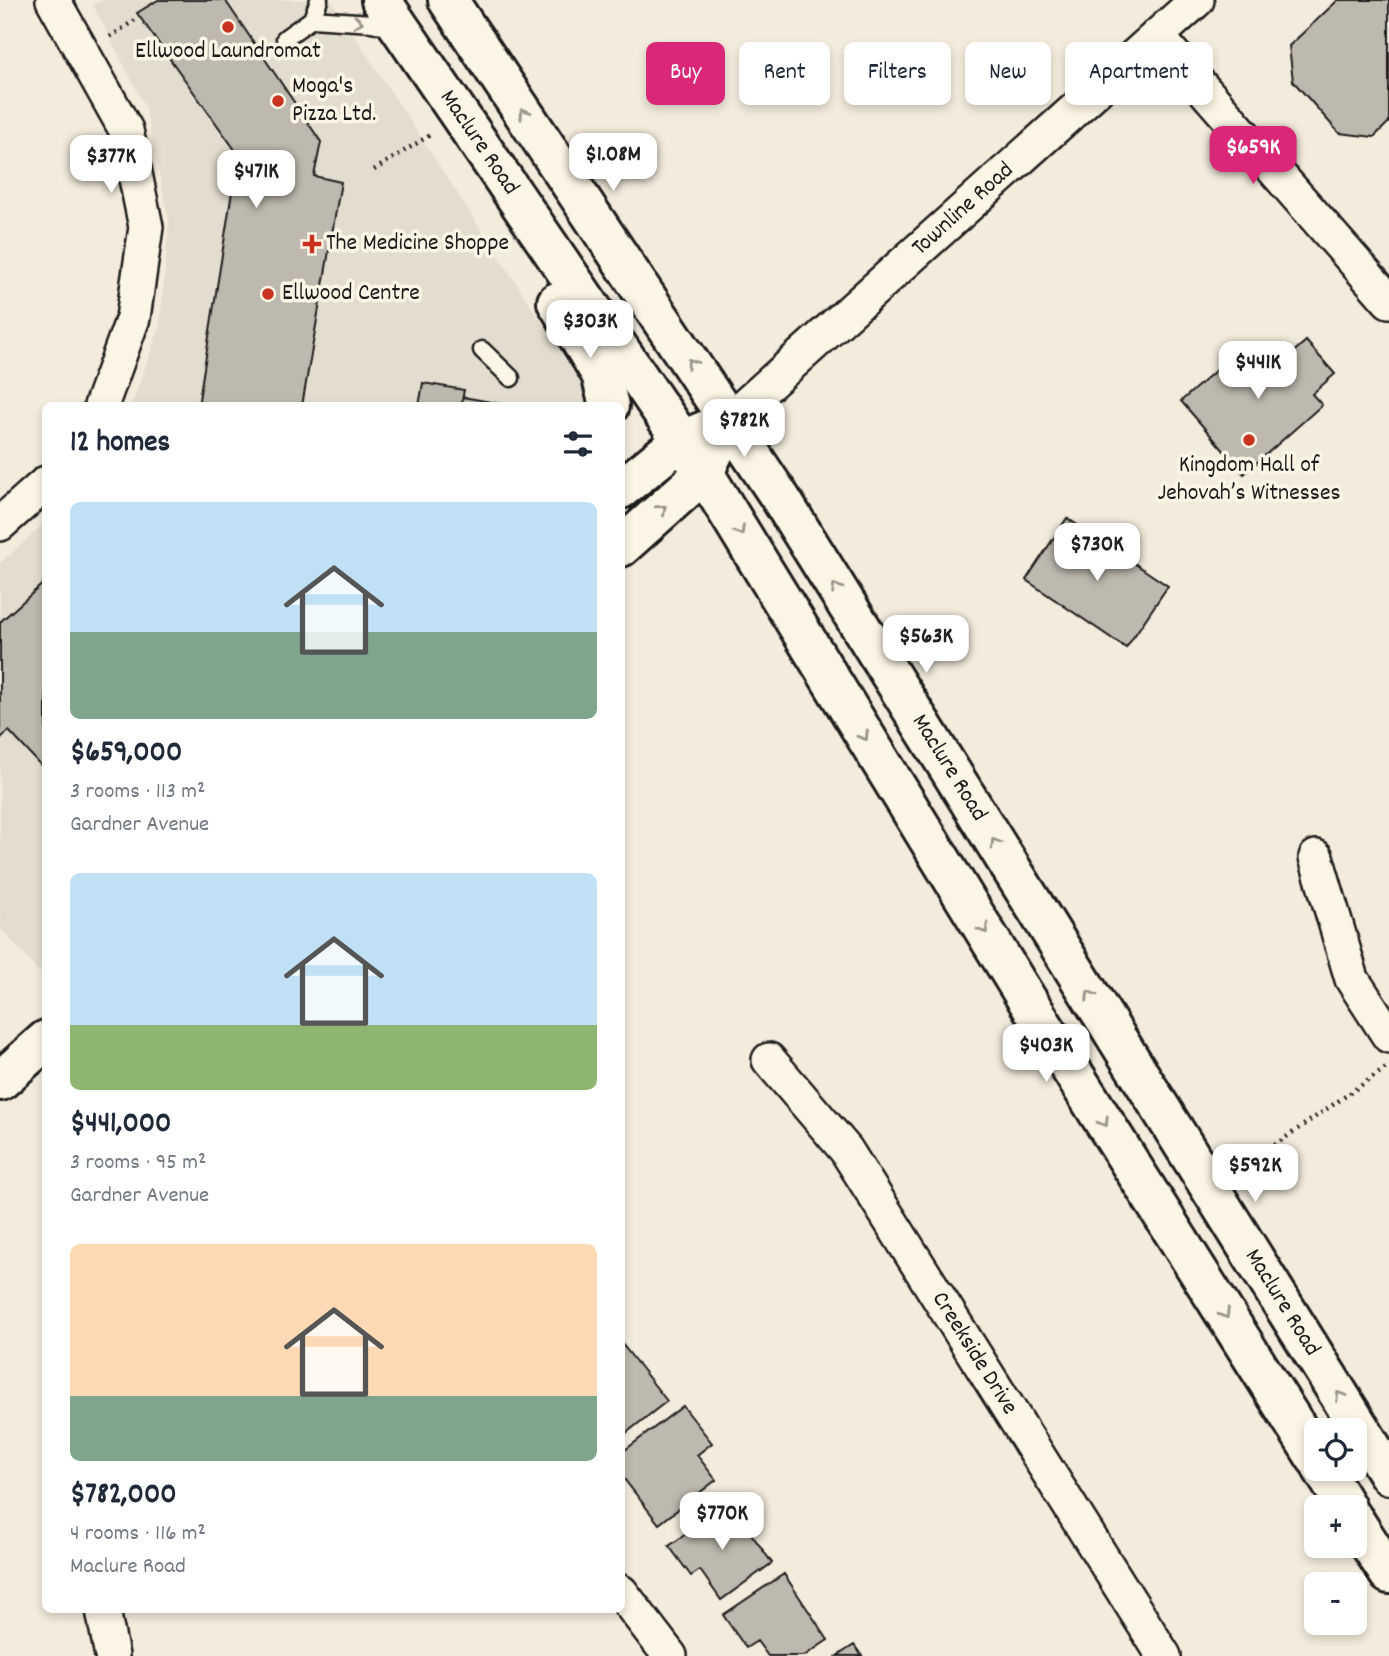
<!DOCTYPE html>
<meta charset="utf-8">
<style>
:root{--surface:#fff;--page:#f2f2f3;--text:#1f2937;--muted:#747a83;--accent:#db2777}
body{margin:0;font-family:Dekko,sans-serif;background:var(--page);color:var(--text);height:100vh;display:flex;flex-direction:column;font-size:26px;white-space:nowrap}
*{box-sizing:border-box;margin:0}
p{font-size:23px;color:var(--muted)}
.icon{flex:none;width:38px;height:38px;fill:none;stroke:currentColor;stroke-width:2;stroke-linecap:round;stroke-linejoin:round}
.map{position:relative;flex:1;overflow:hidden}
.drawer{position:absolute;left:42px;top:402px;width:583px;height:1211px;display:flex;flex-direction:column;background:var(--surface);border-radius:10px;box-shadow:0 4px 10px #0003}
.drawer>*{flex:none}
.banner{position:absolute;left:646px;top:42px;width:637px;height:63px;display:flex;gap:14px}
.buttons{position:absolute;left:1304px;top:1418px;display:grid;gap:14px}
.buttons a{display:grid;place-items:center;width:63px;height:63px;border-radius:10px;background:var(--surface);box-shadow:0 4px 10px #0003;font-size:35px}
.price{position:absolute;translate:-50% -60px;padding:0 16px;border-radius:14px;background:#fff;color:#222;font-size:23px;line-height:46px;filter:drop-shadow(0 2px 4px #0008)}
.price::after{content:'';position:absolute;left:50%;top:42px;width:21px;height:16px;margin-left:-10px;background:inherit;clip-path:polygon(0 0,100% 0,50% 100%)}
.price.current{background:var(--accent);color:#fff}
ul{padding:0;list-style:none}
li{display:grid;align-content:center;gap:14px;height:371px;padding:0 28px}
li span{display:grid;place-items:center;height:217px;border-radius:10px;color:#555}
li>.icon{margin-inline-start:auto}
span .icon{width:126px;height:126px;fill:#fffc;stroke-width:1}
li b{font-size:30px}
h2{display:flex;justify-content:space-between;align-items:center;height:84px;padding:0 28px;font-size:30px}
.chip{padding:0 24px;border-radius:10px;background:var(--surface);box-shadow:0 4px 10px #0003;font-size:24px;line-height:63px}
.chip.current{background:var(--accent);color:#fff}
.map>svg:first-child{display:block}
.built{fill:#e3ddcf}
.building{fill:#beb9ae;stroke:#1c1c1c;stroke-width:2}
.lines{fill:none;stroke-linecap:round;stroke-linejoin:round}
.service-casing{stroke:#1c1c1c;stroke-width:21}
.minor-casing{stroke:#1c1c1c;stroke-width:38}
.tertiary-casing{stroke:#1c1c1c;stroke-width:44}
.secondary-casing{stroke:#1c1c1c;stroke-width:44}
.path{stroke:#1c1c1c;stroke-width:4.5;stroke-dasharray:2 5;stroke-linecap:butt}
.service{stroke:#fcf5e5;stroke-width:16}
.minor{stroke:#fcf5e5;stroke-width:33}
.tertiary{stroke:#fcf5e5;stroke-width:38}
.secondary{stroke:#fcf5e5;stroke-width:38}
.oneway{stroke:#97938b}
.poi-dot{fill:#c8321e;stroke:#fcf5e5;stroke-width:2.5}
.labels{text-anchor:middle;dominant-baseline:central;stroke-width:7;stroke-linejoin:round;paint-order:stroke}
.poi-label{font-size:24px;fill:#1c1c1c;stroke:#fcf5e5;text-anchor:start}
.street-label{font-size:24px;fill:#1c1c1c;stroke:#fcf5e5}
</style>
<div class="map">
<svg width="1389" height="1656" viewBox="0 0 1389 1656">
<rect width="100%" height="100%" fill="#f3ecdd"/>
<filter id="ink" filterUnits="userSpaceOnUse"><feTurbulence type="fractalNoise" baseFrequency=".0143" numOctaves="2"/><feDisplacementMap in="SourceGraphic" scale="14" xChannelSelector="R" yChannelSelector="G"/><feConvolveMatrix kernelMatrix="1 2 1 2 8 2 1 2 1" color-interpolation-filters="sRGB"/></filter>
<g filter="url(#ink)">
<path class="built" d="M102 0H331L581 382 587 406H131L160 326 169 221 145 106 93 5Z
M45 523 46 966 39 972 0 928V563Z"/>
<path class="building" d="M158 0H225L321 142 314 176 341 182 302 406H198L238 154 137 13Z
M1338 0H1389V122L1374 137 1339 133 1293 81 1289 46Z
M1306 341 1335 374 1312 394 1322 405 1244 474 1181 401 1240 349 1251 361 1270 345 1283 361Z
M423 383 464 390 461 406H419Z
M463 397 513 406H461Z
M1067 518 1168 586 1126 648 1026 580Z
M46 581V771L9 731 0 739V622Z
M622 1344 667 1401 621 1437V1345Z
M683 1406 712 1443 697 1455 716 1480 659 1524 621 1475V1453Z
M729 1503 772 1563 721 1600 700 1570 691 1576 669 1546Z
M784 1574 828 1640 804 1656H768L757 1641 746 1648 723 1615Z
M854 1645 862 1656H837Z"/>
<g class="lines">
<defs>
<path id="service" d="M312 19 372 23 393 28
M285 38 312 19 319 0
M482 350 511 378"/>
<g id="minor">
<path d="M53 0 126 130 146 227 133 318 101 406"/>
<path d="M1157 36 1389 301"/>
<path id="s1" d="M729 420 1197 0"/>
<path d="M0 524 46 483"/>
<path d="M1316 857 1352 979 1389 1036"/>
<path id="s2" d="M769 1060 846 1150 1164 1656"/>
<path d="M621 1592 670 1656"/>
<path d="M103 1610 112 1656"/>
</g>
<path id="tertiary" d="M621 489 682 440 711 428
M621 547 704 473 729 420
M0 1081 46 1040"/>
<g id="secondary">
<path id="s3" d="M381 0 704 473 1024 995 1316 1458"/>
<path id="s4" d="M448 0 781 499 1389 1475"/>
<path d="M557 302 601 374 609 406"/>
<path d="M1322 1468 1346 1507"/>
<path d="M1354 1520 1389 1574"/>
</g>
</defs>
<use href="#service" class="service-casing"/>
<use href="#minor" class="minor-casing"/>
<use href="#tertiary" class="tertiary-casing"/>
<use href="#secondary" class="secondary-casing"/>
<path class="path" d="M110 37 135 20
M374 170 430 135
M1240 1169 1386 1068"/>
<use href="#service" class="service"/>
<use href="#minor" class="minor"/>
<use href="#tertiary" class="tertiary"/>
<use href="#secondary" class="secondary"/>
</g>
<defs><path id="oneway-chevron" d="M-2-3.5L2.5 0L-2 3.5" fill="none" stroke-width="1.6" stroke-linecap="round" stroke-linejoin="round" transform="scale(1.75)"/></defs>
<g class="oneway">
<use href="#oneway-chevron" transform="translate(358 22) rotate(4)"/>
<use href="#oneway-chevron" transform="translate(524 113) rotate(-124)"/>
<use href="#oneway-chevron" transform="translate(691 363) rotate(-124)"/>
<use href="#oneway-chevron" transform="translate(662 509) rotate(-42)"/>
<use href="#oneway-chevron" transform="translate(740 531) rotate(59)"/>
<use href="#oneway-chevron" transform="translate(836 588) rotate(-122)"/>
<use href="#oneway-chevron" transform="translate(864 736) rotate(58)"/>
<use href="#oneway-chevron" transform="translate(995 843) rotate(-122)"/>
<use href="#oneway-chevron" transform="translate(984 929) rotate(58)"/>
<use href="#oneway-chevron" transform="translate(1090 995) rotate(-122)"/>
<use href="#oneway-chevron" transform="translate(1104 1122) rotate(58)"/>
<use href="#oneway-chevron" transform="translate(1225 1314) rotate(58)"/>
<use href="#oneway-chevron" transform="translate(1340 1396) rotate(-122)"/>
</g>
</g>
<g class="poi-dot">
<circle cx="228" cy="27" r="7"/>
<circle cx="278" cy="101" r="7"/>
<path d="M308.5 233.5h7v7h7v7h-7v7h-7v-7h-7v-7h7z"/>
<circle cx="268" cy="294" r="7"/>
<circle cx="1249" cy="440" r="7"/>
</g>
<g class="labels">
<g class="poi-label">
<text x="228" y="52" text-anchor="middle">Ellwood Laundromat</text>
<text x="292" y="87">Moga's<tspan x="292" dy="28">Pizza Ltd.</tspan></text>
<text x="326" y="244">The Medicine Shoppe</text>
<text x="282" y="294">Ellwood Centre</text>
<text x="1249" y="466" text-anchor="middle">Kingdom Hall of<tspan x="1249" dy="28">Jehovah’s Witnesses</tspan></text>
</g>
<g class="street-label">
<text stroke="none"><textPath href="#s3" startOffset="173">Maclure Road</textPath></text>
<text stroke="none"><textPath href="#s1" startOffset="315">Townline Road</textPath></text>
<text stroke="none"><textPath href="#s4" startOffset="917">Maclure Road</textPath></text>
<text stroke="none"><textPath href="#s4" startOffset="1547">Maclure Road</textPath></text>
<text stroke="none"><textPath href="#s2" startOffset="359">Creekside Drive</textPath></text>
</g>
</g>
</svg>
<div class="buttons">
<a><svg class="icon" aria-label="locate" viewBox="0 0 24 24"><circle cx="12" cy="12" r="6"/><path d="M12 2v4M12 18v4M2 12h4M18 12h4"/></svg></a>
<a>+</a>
<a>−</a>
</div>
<b class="price current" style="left:1253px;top:186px">$659K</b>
<b class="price" style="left:613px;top:193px">$1.08M</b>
<b class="price" style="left:111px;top:195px">$377K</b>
<b class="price" style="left:256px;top:210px">$471K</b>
<b class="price" style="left:590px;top:360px">$303K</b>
<b class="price" style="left:1258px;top:401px">$441K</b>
<b class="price" style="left:744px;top:459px">$782K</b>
<b class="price" style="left:1097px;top:583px">$730K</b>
<b class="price" style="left:926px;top:675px">$563K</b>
<b class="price" style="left:1046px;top:1084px">$403K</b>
<b class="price" style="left:1255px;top:1204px">$592K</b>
<b class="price" style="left:722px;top:1552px">$770K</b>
<div class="banner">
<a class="chip current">Buy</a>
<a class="chip">Rent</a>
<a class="chip">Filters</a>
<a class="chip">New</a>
<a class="chip">Apartment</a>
</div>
<section class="drawer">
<h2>12 homes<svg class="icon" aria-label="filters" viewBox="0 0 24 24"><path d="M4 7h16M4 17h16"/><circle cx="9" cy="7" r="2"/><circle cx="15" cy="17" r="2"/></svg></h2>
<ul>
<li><span style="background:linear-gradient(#bfe0f5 60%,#7fa58c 0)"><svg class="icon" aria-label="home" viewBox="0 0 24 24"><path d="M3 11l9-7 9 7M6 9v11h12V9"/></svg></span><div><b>$659,000</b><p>3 rooms · 113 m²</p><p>Gardner Avenue</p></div></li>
<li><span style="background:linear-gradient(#bfe0f5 70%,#8fb573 0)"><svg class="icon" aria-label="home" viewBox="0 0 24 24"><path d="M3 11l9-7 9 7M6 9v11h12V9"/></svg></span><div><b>$441,000</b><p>3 rooms · 95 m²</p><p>Gardner Avenue</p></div></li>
<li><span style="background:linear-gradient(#ffd9b3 70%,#7fa58c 0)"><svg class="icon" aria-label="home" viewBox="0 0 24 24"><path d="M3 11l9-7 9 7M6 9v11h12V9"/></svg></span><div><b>$782,000</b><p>4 rooms · 116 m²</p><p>Maclure Road</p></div></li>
</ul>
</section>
</div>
